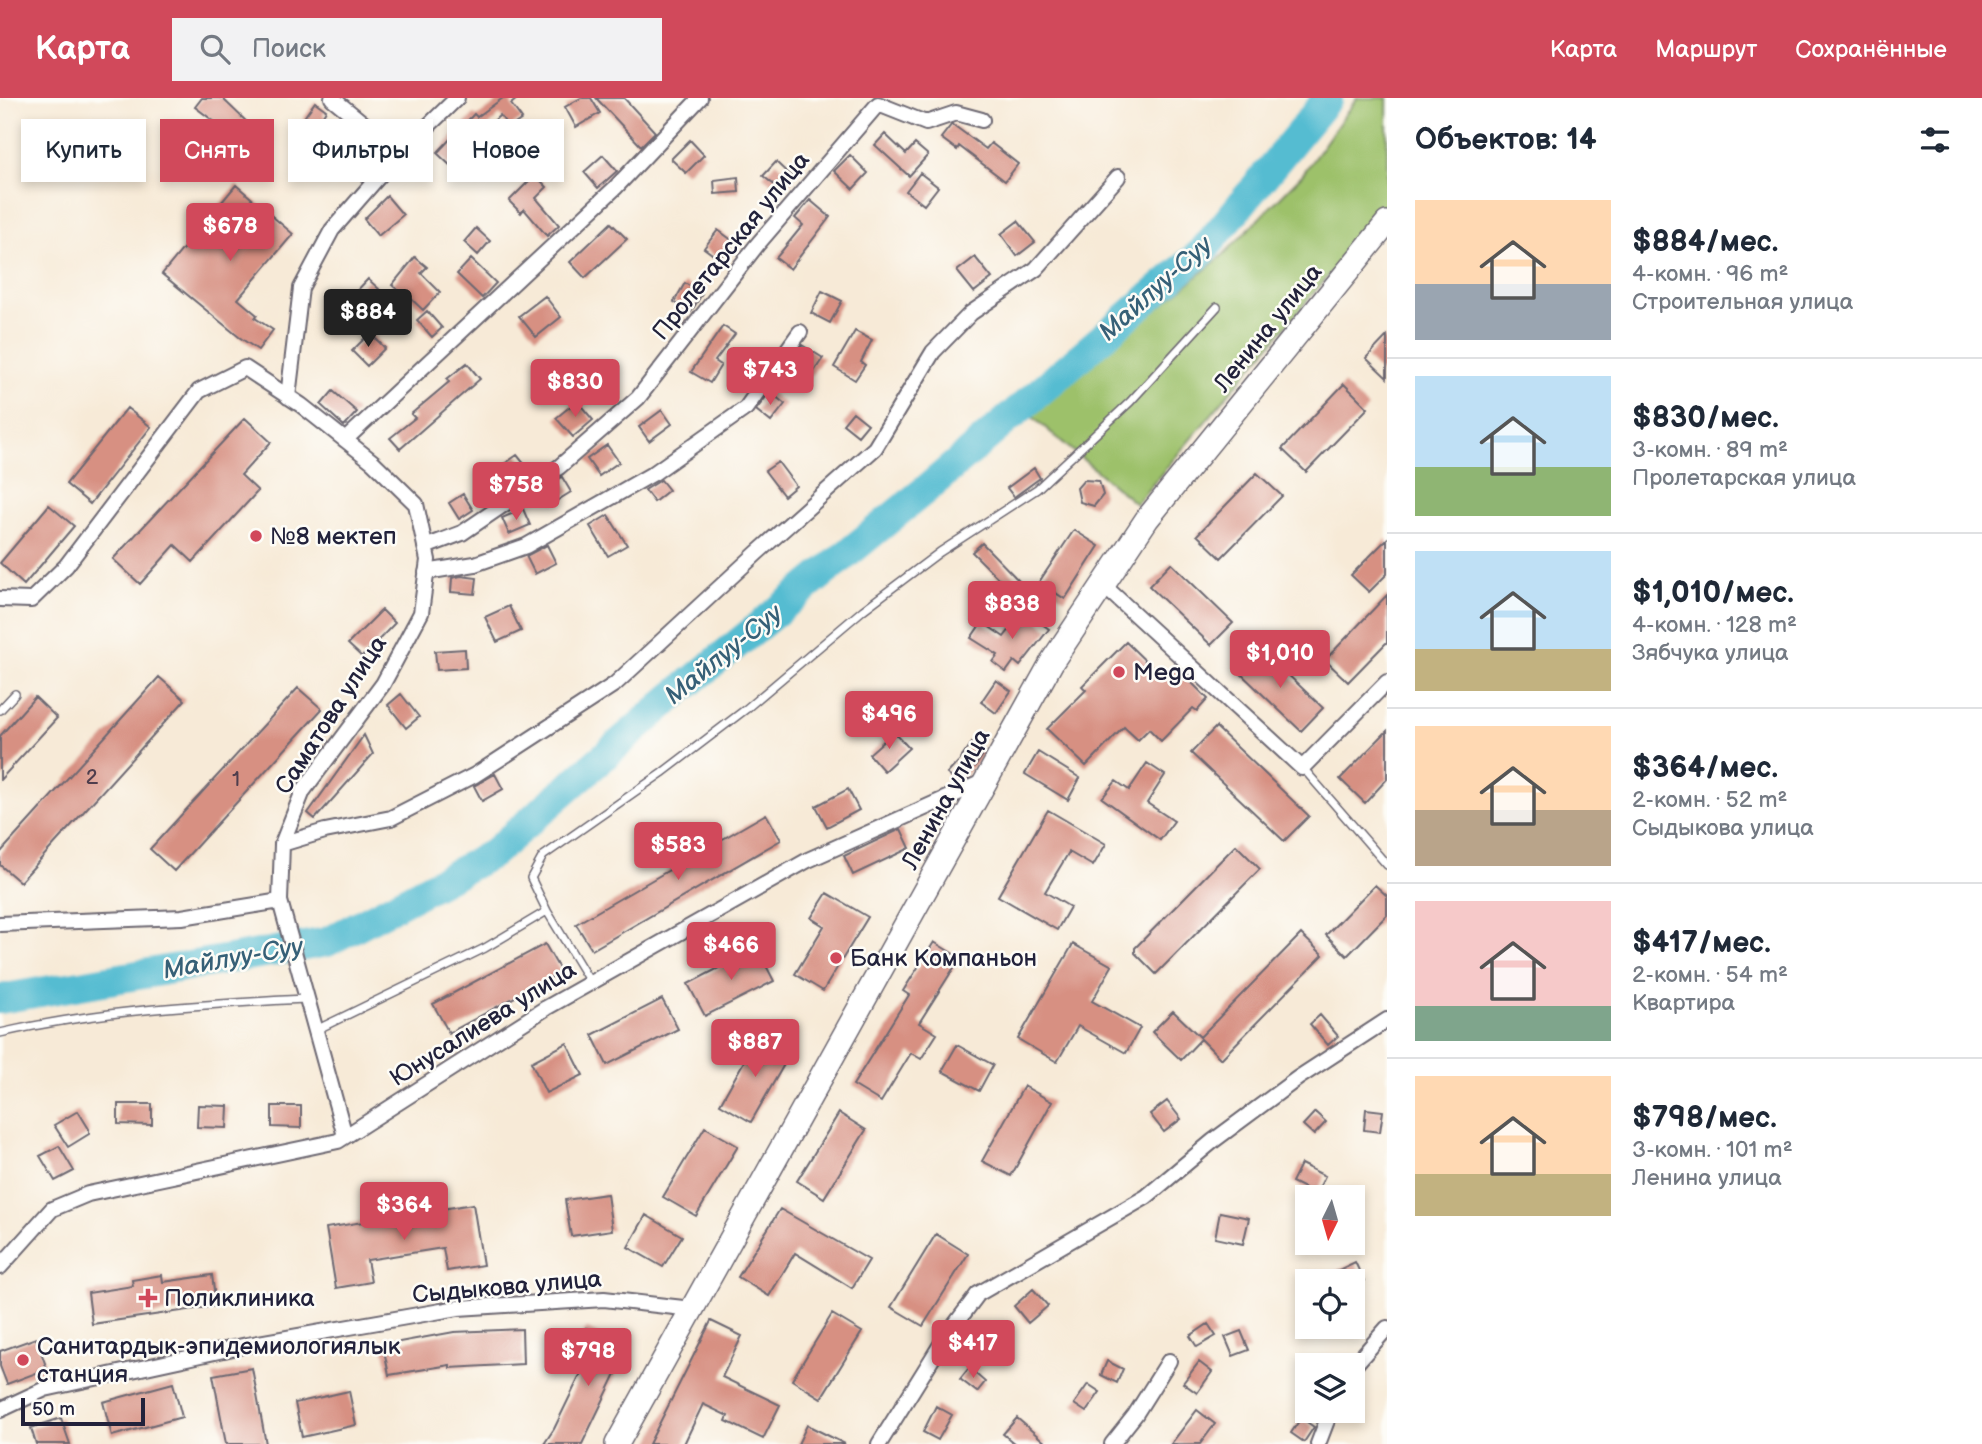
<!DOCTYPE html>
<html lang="ru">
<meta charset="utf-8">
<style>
:root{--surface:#fff;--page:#f2f2f3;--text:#1f2937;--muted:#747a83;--line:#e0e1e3;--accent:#d1495b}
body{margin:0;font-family:"Balsamiq Sans",sans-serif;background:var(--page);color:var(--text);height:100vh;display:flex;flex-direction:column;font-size:26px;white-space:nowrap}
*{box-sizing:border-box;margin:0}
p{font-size:23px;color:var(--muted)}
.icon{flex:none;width:38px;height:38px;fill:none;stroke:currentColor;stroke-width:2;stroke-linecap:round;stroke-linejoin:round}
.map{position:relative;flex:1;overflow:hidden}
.sheet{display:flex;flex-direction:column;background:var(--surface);width:595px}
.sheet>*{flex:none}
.banner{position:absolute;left:21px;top:21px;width:665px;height:63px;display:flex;gap:14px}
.needle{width:46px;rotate:185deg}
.controls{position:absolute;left:1295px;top:1087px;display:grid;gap:14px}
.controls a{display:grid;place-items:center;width:70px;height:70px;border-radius:0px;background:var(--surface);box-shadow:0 4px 10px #0003;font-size:35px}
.scale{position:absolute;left:21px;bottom:18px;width:124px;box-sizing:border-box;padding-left:7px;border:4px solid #22223b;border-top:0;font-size:19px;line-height:24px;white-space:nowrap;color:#22223b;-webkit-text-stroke:5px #fdfcf7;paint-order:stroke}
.price{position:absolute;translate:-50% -60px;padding:0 16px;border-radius:7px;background:var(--accent);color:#fff;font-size:23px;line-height:46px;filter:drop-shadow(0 2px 4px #0008)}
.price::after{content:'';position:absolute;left:50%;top:42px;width:21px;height:16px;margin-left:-10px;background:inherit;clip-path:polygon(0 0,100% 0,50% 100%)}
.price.active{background:#222;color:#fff}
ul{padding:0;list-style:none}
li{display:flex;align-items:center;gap:21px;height:175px;padding:0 28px}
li+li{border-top:2px solid var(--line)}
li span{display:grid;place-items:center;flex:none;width:196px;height:140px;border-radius:0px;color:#555}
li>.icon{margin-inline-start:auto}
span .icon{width:84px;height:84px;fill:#fffc;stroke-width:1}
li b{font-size:30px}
h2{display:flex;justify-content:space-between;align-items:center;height:84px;padding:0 28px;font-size:30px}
.tag{padding:0 24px;border-radius:0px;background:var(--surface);box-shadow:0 4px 10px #0003;font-size:24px;line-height:63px}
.tag.active{background:var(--accent);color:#fff}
header{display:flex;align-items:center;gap:42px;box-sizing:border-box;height:98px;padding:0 35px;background:var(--accent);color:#fff}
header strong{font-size:33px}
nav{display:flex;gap:38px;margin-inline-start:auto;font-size:24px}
.search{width:490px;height:63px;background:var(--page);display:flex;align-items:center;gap:18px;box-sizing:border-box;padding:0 24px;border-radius:0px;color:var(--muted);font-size:26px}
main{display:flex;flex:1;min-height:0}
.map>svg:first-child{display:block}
.green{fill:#9dc16b;stroke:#607253;stroke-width:2}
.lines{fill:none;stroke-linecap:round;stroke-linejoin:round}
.river{stroke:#54bcd1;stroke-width:30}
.building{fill:#d79082}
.service-casing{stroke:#6d6872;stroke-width:10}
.minor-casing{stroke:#6d6872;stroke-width:18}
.primary-casing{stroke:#6d6872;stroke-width:26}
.service{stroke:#fff;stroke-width:7}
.minor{stroke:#fff;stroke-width:14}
.primary{stroke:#fff;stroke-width:23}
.poi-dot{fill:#d1495b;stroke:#fdfcf7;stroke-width:2.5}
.labels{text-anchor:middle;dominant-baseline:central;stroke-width:5;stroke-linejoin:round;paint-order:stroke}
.number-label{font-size:21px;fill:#4f3e4d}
.street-label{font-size:24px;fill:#22223b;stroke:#fdfcf7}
.poi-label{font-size:24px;fill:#22223b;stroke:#fdfcf7;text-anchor:start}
.water-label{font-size:26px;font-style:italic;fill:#366077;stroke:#fdfcf7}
</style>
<header>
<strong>Карта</strong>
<div class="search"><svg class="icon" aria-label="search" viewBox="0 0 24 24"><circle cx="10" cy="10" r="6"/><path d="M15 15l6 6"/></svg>Поиск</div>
<nav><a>Карта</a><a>Маршрут</a><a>Сохранённые</a></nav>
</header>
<main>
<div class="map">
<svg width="1387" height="1346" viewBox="0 0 1387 1346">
<rect width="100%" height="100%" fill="#fdfcf7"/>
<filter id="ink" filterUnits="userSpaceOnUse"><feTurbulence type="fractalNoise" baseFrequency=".0143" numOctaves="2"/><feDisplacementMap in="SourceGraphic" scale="14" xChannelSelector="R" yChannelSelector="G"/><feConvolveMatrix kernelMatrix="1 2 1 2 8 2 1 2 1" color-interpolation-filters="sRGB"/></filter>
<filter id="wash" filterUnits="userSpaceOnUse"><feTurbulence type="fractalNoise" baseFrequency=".00686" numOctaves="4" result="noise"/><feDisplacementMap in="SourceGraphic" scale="28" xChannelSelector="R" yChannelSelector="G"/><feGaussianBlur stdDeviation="1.57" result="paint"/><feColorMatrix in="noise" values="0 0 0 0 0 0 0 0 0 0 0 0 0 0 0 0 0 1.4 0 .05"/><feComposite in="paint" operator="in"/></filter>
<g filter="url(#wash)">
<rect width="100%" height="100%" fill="#f7ead7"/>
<path class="green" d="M1357 0H1387V108L1136 406 1029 316 1223 157 1302 77Z"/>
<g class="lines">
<path class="river" d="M0 901 327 844 492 756 671 600 930 388 1202 154 1328 0"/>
</g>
<g id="blocks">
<path class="building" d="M202 0H222L250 27 231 46 218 34 223 30 195 9Z
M503 0H518L511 6 522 21 509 30 500 17 463 52 467 56 453 70 437 55 474 16 477 19Z
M581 0H591L600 15 576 29 565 9Z
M596 0H624L655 34 641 48Z
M315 4 326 12 323 17 359 50 354 57 364 65 351 80 335 67 330 72 315 59 332 41 303 21Z
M952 26 986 51 991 45 1018 66 1005 83 959 48 957 52 941 40Z
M885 36 906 56 915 46 928 57 909 78 875 47Z
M690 42 704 57 686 75 671 61Z
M603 57 617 73 598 90 584 74Z
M850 57 868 75 853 91 834 73Z
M776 64 794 81 786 90H778L763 78Z
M920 75 938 89 924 107 906 93Z
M535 77 547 89 536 100 559 127 547 138 524 111 521 115 509 103Z
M738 79 739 94 715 96 714 82Z
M236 87 293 136 238 201 257 217 255 220 273 232 258 252 239 239 162 176Z
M387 98 403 117 378 138 364 121Z
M810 102 830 119 790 171 776 160 803 127 795 120Z
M1018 123 1035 144 1017 158 1001 136Z
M611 125 627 141 585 180 570 164Z
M476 130 490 143 478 157 464 144Z
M718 132 733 143 719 161 704 150Z
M415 159 427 169 421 175 440 194 423 212 405 195 404 197 392 187Z
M975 159 992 180 974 194 957 173Z
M471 161 496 185 482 200 457 176Z
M368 181 379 191 364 208 352 198Z
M685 185 702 196 691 214 674 204Z
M822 193 842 203 830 225 811 215Z
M545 198 561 219 536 239 519 218Z
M427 213 442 230 432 239 417 222Z
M723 228 735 236 715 263 721 267 710 285 691 274Z
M855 233 872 242 861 264 865 267 855 282 834 269Z
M370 235 385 250 367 268 352 253Z
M1387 238V280L1366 260Z
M802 247 823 260 809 281 788 268Z
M467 265 480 281 400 351 390 340 415 320 411 316 449 284 447 281Z
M1344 286 1368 310 1306 374 1282 351Z
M333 293 357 314 344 328 321 307Z
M770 294 785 306 771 324 756 312Z
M577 303 593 322 573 339 556 320Z
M127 310 151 329 90 406 66 386Z
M662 312 672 326 649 343 639 329Z
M853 314 868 326 858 338 843 326Z
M245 320 271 344 241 377 258 393 193 464 175 447 140 486 113 461Z
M607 347 619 364 599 378 587 361Z
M517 357 526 368 495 391 486 379Z
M778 364 796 388 784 398 765 373Z
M1034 370 1040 380 1014 399 1007 390Z
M1257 375 1282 398 1221 460 1197 437Z
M562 379 571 394 553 405 545 390Z
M661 382 669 392 654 404 645 392Z
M1084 382 1099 383 1103 397 1094 408 1080 404 1077 390Z
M463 396 473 412 459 421 449 405Z
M49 407 74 428 24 487 0 465Z
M523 411 530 427 509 436 502 420Z
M608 417 627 447 608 458 590 428Z
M1074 432 1099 448 1065 501 1039 484Z
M1387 441V476L1369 494 1351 477Z
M982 445 1027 491 1018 500 972 454Z
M547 447 556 465 535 476 526 458Z
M1171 465 1233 525 1211 547 1149 488Z
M461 478 477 480 475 496 451 494 452 480Z
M1387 497V544L1348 584 1325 562Z
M509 508 521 533 497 544 485 519Z
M382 512 395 525 362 559 348 546Z
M1024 513 1049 531 1020 568 1014 563 1006 574 993 564 998 557 971 540 982 524 1004 539Z
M1126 544 1163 580 1175 568 1208 601 1197 613 1193 610 1161 643 1149 631 1138 642 1124 629 1086 668 1047 631 1086 592 1082 588Z
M1260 550 1323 610 1301 633 1238 573Z
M465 551 466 570 437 572 435 553Z
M159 579 185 602 20 784 0 767V755Z
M996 582 1011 593 996 615 981 604Z
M298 590 322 611 174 773 150 751Z
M401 596 419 619 406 630 388 607Z
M35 599 57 620 0 682V638Z
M1216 629 1309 718 1284 743 1191 655Z
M1387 633V681L1365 705 1340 681Z
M894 634 909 650 884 673 869 656Z
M364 637 373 656 315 721 308 715Z
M972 645 985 654 975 669 973 668 958 685 947 676 959 663Z
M1038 654 1080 680 1068 702 1025 676Z
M1147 665 1165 677 1147 705 1174 723 1160 742 1102 700 1116 683 1129 692Z
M495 676 503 691 482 703 474 688Z
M848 691 859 712 827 729 816 708Z
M1048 712 1106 746 1093 768 1069 754 1045 794 1070 809 1057 832 998 798Z
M766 716 781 742 592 852 576 826Z
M901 731 910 750 853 777 844 758Z
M1236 747 1260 771 1156 876 1135 855V850Z
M1375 787 1387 798V817L1347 858 1326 837Z
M827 795 868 819 823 893 795 876 824 828 811 820Z
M1301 836 1323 857 1221 961 1201 941 1181 962 1152 934 1173 913 1200 939Z
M934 844 960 860 919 925 937 936 921 961 911 955 881 1004 853 987 909 897 903 893Z
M545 846 561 874 449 935 433 906Z
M1073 846 1112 868 1092 903 1140 930 1126 955 1078 928 1057 964 1018 941Z
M757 850 774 883 705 918 688 886Z
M662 901 678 931 607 967 592 937Z
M1320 917 1338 938 1328 947 1310 926Z
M759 937 790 956 751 1024 720 1006Z
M567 945 583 977 546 995 531 964Z
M957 947 993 967 979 993 942 973Z
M1024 988 1052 1004 1011 1078 982 1063Z
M1167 1003 1181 1021 1164 1034 1150 1016Z
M118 1006H152V1027L118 1026Z
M198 1007 228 1008 227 1030 197 1029Z
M272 1008H301V1030L272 1029Z
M1366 1011 1383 1013 1380 1034 1364 1032Z
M78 1013 89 1031V1036L68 1049 54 1027Z
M1315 1014 1326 1024 1314 1037 1303 1027Z
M839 1015 866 1032 824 1100 797 1083Z
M705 1029 738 1048 696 1118 663 1099Z
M59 1048 74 1073 55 1083 40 1058Z
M1301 1066 1325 1078 1316 1096 1292 1084Z
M607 1096 612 1132 571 1138 565 1102Z
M473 1106 483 1167 447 1173 443 1150 367 1162 371 1184 336 1190 326 1130Z
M780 1111 869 1162 852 1190 795 1155 769 1198 738 1179Z
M1220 1114 1249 1120 1243 1146 1215 1140Z
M646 1117 682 1138 663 1169 628 1149Z
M936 1136 968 1156 923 1228 891 1209Z
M1355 1164 1364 1183H1316Z
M162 1177 163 1184 212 1177 216 1208 92 1226 88 1195 133 1188 132 1182Z
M1033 1191 1048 1208 1028 1225 1014 1208Z
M832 1216 862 1234 821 1300 792 1282Z
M711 1223 742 1238 722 1279 780 1307 763 1341 726 1323 728 1318 703 1306 684 1346H649Z
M986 1225 1006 1242 995 1256 974 1239Z
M1208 1226 1216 1238 1197 1249 1190 1238Z
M586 1230 628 1251 582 1346H544L554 1331 587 1263 573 1256Z
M522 1231 523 1266 450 1270V1267L389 1277 383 1247 454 1234Z
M1241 1233 1249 1252 1233 1258 1225 1239Z
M36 1240 47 1271 7 1286 0 1268V1253Z
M1107 1263 1123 1271 1117 1285 1101 1277Z
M1199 1264 1212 1274 1197 1295 1183 1285Z
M252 1270 266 1346H226L213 1277Z
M969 1270 985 1284 977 1294 960 1281Z
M173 1285 182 1319 112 1338 103 1304Z
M1088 1286 1100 1294 1086 1314 1074 1306Z
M349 1293 356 1327 302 1339 295 1305Z
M936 1308 952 1317 938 1342 923 1334Z
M1197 1312 1215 1326 1200 1346H1171Z
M61 1320 70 1346H36L31 1330Z
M1017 1320 1047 1346H1015L1003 1336Z
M1301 1320 1314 1329 1304 1344 1291 1335Z
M807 1327 845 1346H798Z"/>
</g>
</g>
<g filter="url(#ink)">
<use href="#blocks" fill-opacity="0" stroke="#6d6872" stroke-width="2"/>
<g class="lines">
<defs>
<path id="service" d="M0 612 15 596
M1303 670 1387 767
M547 813 590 884
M316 932 485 850 547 813 531 780 543 758 662 675 746 611 863 512 940 454 1037 391 1130 304 1217 209
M0 935C100 912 204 906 306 901"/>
<path id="minor" d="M332 0 400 55
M288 299 301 190 332 132 394 61 457 0
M345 342 615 90 700 0
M425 449 462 435 559 369 638 300 757 147 878 6 926 25 956 15 982 22
M426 474 475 466 526 448 654 375 746 310 800 234
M1103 487 1302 670 1387 584
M0 501 31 502 66 468 199 293 245 270 301 307 373 364 416 406 428 462 421 515 383 586 303 693 282 746 280 803 345 1038
M282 746 325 733 391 720 475 677 615 586 758 454 875 350 933 254 971 215 1036 171 1118 79
M0 826 182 819 280 803
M0 1169 52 1111 88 1096 338 1043 546 910 808 762 985 683
M1353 1269 1387 1230
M0 1312 45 1291 247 1247 458 1210 604 1201 692 1211
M879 1346 945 1240 978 1196 1146 1099 1213 1043 1298 980 1387 922
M1112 1346 1135 1317 1169 1263
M1318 1346 1331 1312"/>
<path id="primary" d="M617 1346 1053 562 1147 421 1387 125"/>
</defs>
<use href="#service" class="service-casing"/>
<use href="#minor" class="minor-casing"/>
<use href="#primary" class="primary-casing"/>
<use href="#service" class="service"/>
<use href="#minor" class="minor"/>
<use href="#primary" class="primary"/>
</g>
</g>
<g class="poi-dot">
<circle cx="256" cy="438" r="7"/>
<circle cx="1119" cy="574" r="7"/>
<circle cx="836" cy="860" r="7"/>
<path d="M144.5 1189.5h7v7h7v7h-7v7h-7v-7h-7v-7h7z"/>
<circle cx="23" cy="1262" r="7"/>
</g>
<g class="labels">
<g class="number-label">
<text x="92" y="679">2</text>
<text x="236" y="681">1</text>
</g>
<g class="street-label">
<text transform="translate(731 148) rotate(-51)">Пролетарская улица</text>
<text transform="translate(1268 230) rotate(-51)">Ленина улица</text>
<text transform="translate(331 617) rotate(-57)">Саматова улица</text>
<text transform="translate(946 701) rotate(-61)">Ленина улица</text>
<text transform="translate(483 926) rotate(-32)">Юнусалиева улица</text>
<text transform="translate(507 1189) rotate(-5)">Сыдыкова улица</text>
</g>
<g class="poi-label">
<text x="270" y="438">№8 мектеп</text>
<text x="1133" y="574">Mega</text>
<text x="850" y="860">Банк Компаньон</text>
<text x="164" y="1200">Поликлиника</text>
<text x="37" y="1248">Санитардык-эпидемиологиялык<tspan x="37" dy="28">станция</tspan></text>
</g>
<g class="water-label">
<text transform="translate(1156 191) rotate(-42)">Майлуу-Суу</text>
<text transform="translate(724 557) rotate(-39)">Майлуу-Суу</text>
<text transform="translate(233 861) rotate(-10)">Майлуу-Суу</text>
</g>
</g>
</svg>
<div class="controls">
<a><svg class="needle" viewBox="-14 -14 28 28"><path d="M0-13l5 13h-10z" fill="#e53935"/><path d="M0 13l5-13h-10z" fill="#747a83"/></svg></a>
<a><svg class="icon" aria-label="locate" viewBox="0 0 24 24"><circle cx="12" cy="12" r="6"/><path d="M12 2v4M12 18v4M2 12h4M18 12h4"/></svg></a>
<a><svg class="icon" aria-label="layers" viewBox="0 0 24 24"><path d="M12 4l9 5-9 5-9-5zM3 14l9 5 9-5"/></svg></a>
</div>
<div class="scale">50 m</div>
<b class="price" style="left:230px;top:165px">$678</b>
<b class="price active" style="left:368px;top:251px">$884</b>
<b class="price" style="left:770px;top:309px">$743</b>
<b class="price" style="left:575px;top:321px">$830</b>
<b class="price" style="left:516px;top:424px">$758</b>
<b class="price" style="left:1012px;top:543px">$838</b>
<b class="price" style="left:1280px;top:592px">$1,010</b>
<b class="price" style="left:889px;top:653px">$496</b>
<b class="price" style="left:678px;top:784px">$583</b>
<b class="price" style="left:731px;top:884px">$466</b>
<b class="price" style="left:755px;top:981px">$887</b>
<b class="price" style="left:404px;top:1144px">$364</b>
<b class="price" style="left:973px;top:1282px">$417</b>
<b class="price" style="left:588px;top:1290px">$798</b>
<div class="banner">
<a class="tag">Купить</a>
<a class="tag active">Снять</a>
<a class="tag">Фильтры</a>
<a class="tag">Новое</a>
</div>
</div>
<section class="sheet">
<h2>Объектов: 14<svg class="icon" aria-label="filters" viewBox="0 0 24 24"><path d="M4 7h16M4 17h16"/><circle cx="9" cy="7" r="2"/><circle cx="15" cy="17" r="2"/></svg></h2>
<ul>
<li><span style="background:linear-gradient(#ffd9b3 60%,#9aa5b1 0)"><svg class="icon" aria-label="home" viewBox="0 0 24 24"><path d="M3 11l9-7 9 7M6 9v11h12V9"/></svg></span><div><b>$884/мес.</b><p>4-комн. · 96 m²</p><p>Строительная улица</p></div></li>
<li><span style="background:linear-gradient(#bfe0f5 65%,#8fb573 0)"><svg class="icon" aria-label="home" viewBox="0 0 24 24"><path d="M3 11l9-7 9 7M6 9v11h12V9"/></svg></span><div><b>$830/мес.</b><p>3-комн. · 89 m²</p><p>Пролетарская улица</p></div></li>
<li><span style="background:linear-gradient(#bfe0f5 70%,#c2b280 0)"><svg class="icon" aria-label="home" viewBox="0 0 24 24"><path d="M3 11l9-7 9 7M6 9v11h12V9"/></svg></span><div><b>$1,010/мес.</b><p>4-комн. · 128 m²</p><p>Зябчука улица</p></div></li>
<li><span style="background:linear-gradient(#ffd9b3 60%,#b9a48a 0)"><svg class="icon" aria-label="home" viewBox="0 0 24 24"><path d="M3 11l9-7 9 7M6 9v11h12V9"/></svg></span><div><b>$364/мес.</b><p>2-комн. · 52 m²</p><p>Сыдыкова улица</p></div></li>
<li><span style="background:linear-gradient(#f6c9c9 75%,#7fa58c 0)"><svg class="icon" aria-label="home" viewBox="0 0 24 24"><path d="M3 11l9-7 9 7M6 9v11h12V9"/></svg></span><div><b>$417/мес.</b><p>2-комн. · 54 m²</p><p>Квартира</p></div></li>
<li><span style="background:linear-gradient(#ffd9b3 70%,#c2b280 0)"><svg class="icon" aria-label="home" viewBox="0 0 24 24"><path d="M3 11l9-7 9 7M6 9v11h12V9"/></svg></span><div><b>$798/мес.</b><p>3-комн. · 101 m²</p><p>Ленина улица</p></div></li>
</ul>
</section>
</main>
